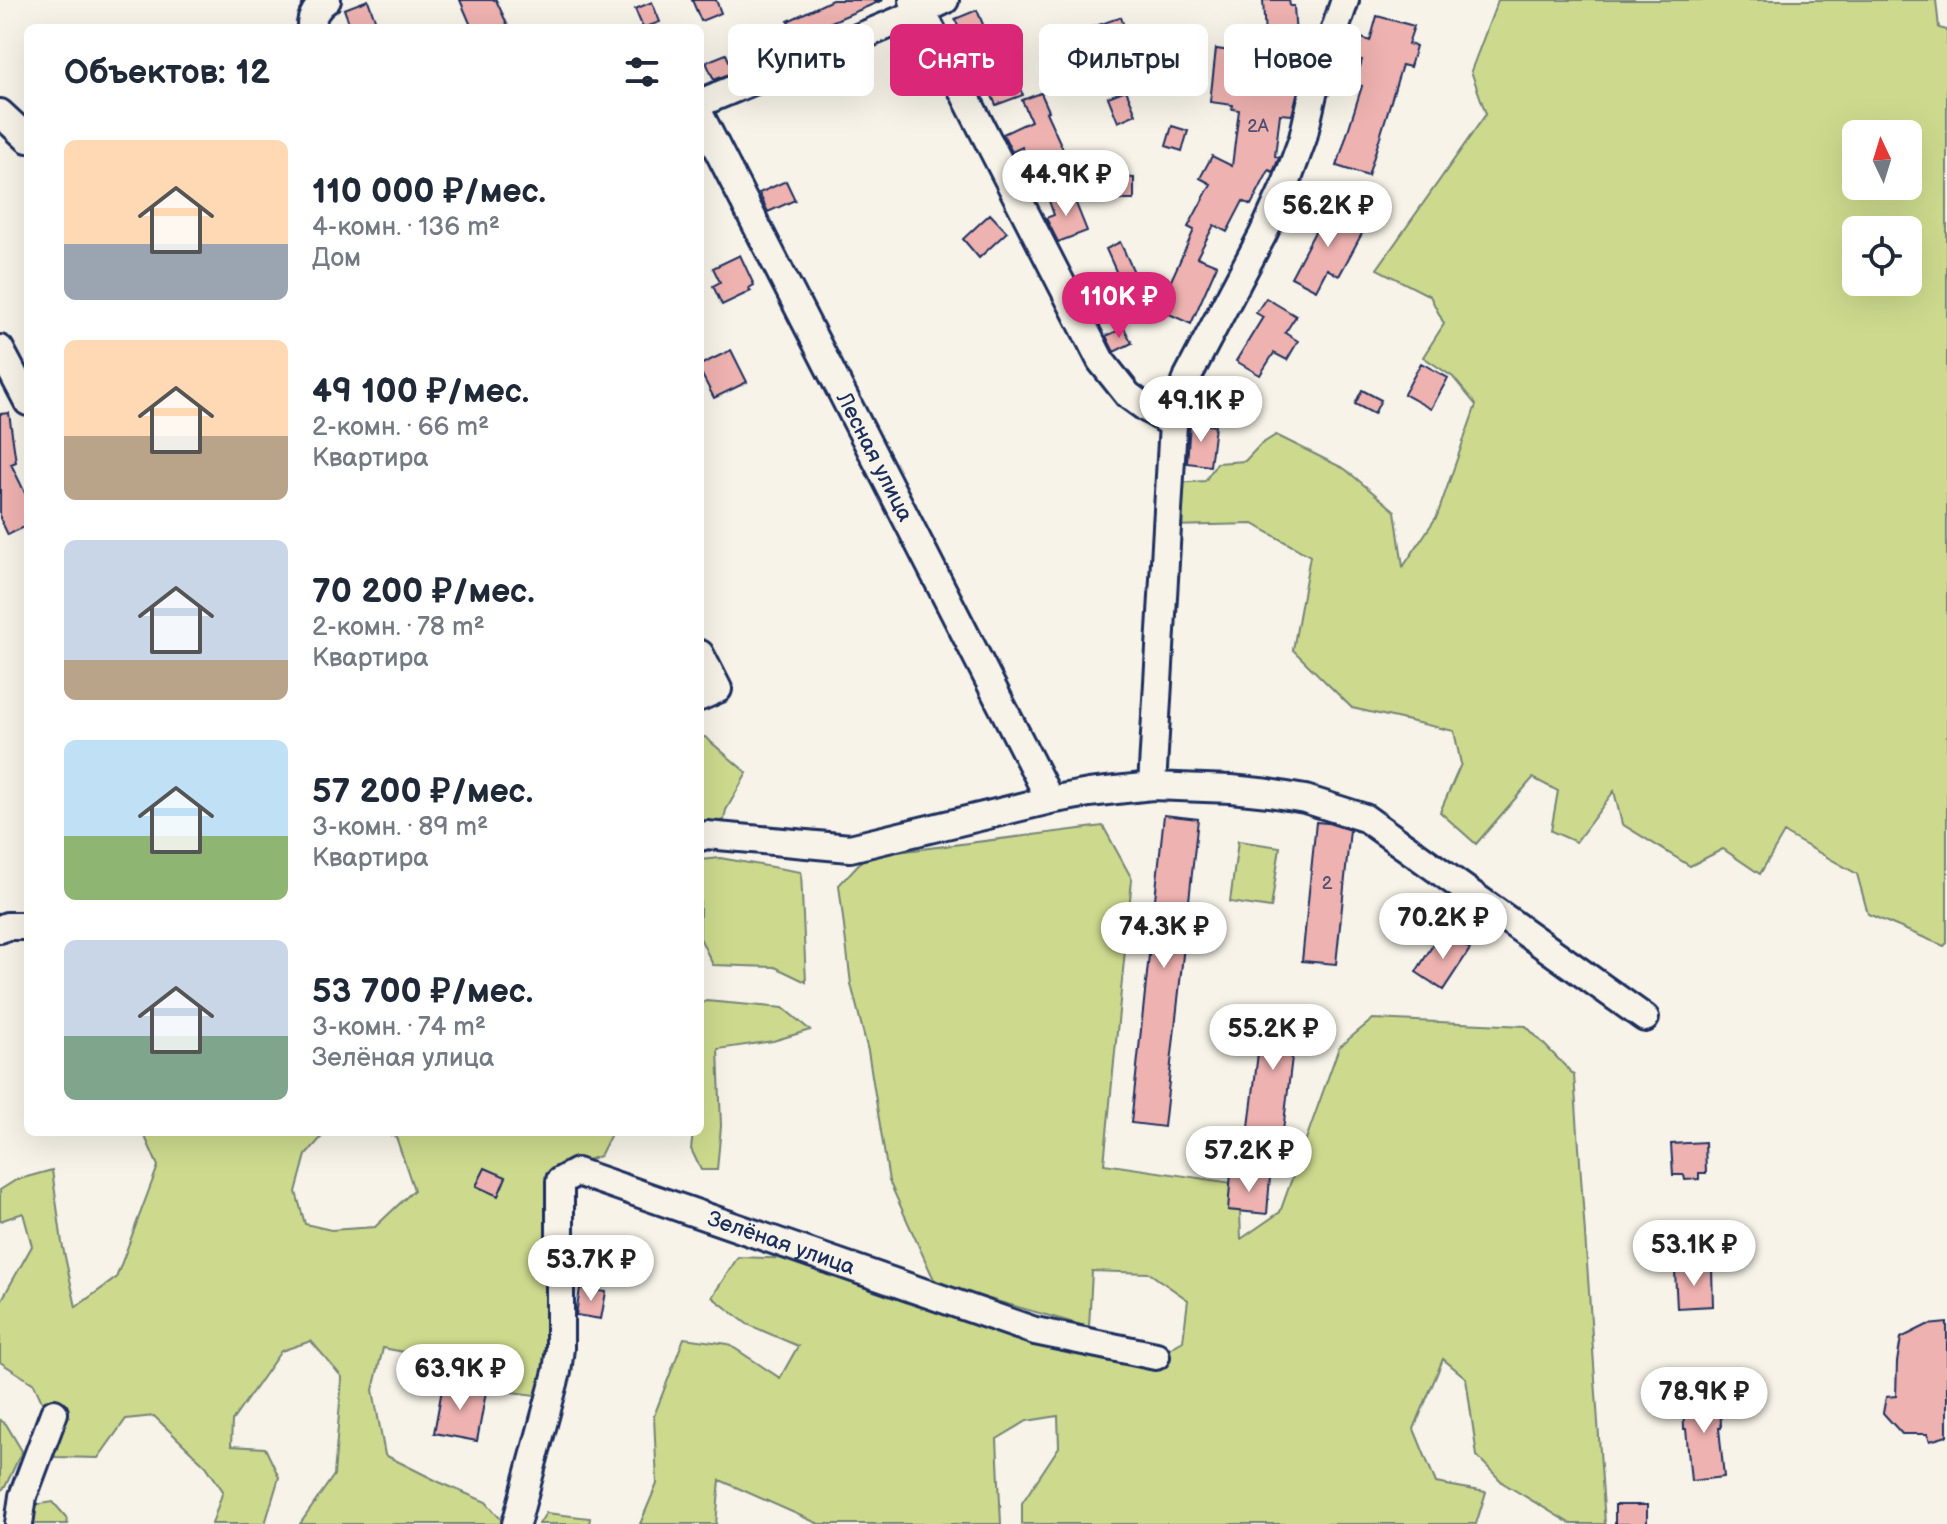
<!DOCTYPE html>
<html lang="ru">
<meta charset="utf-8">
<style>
:root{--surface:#fff;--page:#f6f6f7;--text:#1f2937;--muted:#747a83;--accent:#db2777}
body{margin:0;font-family:"Balsamiq Sans",sans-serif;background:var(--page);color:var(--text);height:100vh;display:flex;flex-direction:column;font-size:30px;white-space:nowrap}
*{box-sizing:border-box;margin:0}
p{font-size:26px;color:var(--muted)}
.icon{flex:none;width:44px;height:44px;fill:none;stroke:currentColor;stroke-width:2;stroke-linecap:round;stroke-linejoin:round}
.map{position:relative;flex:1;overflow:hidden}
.drawer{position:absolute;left:24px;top:24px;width:680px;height:1112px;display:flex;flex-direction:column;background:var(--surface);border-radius:12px;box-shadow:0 8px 32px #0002}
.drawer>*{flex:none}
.hud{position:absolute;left:728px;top:24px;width:760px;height:72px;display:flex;gap:16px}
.needle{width:52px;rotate:356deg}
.buttons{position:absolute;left:1842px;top:120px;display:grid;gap:16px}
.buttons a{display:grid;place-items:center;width:80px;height:80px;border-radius:12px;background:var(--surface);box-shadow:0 8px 32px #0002;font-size:40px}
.price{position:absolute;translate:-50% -68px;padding:0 18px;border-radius:28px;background:#fff;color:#222;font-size:26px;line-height:52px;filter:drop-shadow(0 2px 4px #0008)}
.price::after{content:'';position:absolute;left:50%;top:48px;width:24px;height:18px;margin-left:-12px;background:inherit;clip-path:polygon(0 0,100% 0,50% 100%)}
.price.on{background:var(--accent);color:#fff}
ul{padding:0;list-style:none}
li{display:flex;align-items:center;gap:24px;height:200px;padding:0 40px}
li span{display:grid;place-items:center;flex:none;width:224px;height:160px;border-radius:12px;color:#555}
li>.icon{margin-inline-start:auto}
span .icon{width:96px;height:96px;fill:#fffc;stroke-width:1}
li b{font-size:34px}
h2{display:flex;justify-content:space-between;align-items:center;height:96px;padding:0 40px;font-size:34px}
.chip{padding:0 28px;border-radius:12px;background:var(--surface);box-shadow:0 8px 32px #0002;font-size:28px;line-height:72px}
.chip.on{background:var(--accent);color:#fff}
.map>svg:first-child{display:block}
.green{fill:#cdda8d;stroke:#748476;stroke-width:2;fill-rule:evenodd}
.water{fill:#80cae1;stroke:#588cad;stroke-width:2}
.building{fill:#eeb2b0;stroke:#1b2f5e;stroke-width:2}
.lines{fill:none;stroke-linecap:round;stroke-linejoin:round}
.minor-casing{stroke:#1b2f5e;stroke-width:32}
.minor{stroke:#f7f3e8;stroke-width:26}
.labels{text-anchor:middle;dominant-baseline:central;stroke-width:8;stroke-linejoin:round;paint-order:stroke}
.number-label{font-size:18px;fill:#505072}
.street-label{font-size:22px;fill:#1b2f5e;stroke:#f7f3e8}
</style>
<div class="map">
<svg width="1947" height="1524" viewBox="0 0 1947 1524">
<rect width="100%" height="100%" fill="#f7f3e8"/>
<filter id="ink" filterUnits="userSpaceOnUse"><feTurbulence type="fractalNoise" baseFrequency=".0125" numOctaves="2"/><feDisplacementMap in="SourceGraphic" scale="16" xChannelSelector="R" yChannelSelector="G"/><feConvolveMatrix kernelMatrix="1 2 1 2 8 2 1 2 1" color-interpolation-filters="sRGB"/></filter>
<g filter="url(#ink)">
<path class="green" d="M1498 0H1936L1939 28 1947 30V943L1944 946 1868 914 1857 874 1784 833 1760 874 1723 849 1690 866 1622 824 1614 791 1576 842 1551 831 1558 791 1533 778 1476 844 1440 812 1461 764 1454 731 1352 708 1293 650 1310 556 1253 524 1171 526 1177 483 1205 481 1217 463 1245 461 1260 445 1276 435 1345 469 1395 511 1403 567 1437 516 1476 405 1453 377 1423 357 1444 324 1430 296 1377 269 1486 114 1471 71ZM1856 134H1908V186H1856ZM1856 230H1908V282H1856Z
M700 737H705L747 773 726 810 724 820 700 825Z
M1103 826 1132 879 1104 1164 1239 1184 1241 1239 1280 1212 1339 1047 1373 1019 1526 1026 1574 1075 1605 1524H1571L1503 1483 1477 1456 1466 1378 1443 1359 1414 1429 1436 1483 1486 1492 1476 1524H1022V1503L1059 1447 1058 1416 1027 1421 997 1439 1001 1524H819L720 1480 716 1524H640L657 1484 654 1416 684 1338 728 1344 780 1378 798 1346 747 1324 712 1297 738 1257 796 1259 1143 1364 1183 1341 1188 1300 1149 1273 1092 1271 1089 1327 936 1284 889 1181 868 1051 851 984 839 885 866 856Z
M1238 841 1280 847 1271 908 1230 902Z
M720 858 801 872 806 982 775 967 713 965 700 938V860Z
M706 1001 783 1008 810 1030 773 1041 718 1049 721 1126 717 1170H701L691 1149 693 1132H700V1005Z
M143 1132H326L306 1155 296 1192 305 1224 331 1230 375 1227 414 1190 396 1137 380 1132H609L610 1136 600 1156 577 1163 545 1388 535 1395 464 1386 419 1355 383 1348 373 1390 385 1455 439 1482 486 1502 505 1524H300L334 1475 342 1377 311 1341 281 1351 232 1421 231 1446 265 1448 279 1477 265 1524H212L223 1491 206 1466 154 1416 126 1419 98 1458 55 1457 46 1411 34 1384 0 1362V1303L32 1246 23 1213 0 1221V1190L16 1180 52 1170 62 1243 76 1307 116 1278 158 1166Z
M0 1420 6 1424 22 1451 5 1487 0 1491Z
M53 1502 66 1517 68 1524H31L34 1505Z
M546 1513 590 1518 589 1524H539Z"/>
<path class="water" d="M1117 45H1120L1125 49 1127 62C1114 74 1093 81 1089 58L1093 54Z"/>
<path class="building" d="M368 0 378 28H351L344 9Z
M460 0H496L509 28H472Z
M692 0H716L721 13 701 21Z
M832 0H883L824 25 826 29 805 39 802 33 795 36 788 21Z
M1263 0H1289L1290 6H1294L1296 38H1290L1284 88 1298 90 1292 115 1280 114 1275 156 1279 158 1273 172 1269 170 1251 205 1243 201 1227 232 1214 225 1197 257 1217 265 1191 324 1158 309 1194 230 1188 227 1211 184 1200 178 1212 156 1232 166 1239 110 1232 109 1233 105 1210 102 1216 49 1266 56Z
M652 2 660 22 643 28 635 9Z
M977 10 998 61 1008 58 1023 95 996 105 988 87 984 89 955 19Z
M1377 16 1414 26 1408 44 1416 46 1410 67 1402 65 1368 176 1337 166 1362 86 1355 84 1362 60 1356 59 1362 38 1370 41Z
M1121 17 1126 33 1096 43 1090 28Z
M726 54 734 72 714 80 706 62Z
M1126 90 1136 114 1118 122 1108 97Z
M1041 93 1049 111 1046 112 1068 160 1040 172 1036 162 1030 165 1022 147 1012 152 1003 134 1031 121 1022 100Z
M1172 126 1188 131 1182 151 1166 146Z
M1117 177 1134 178V200H1116Z
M786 181 795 200 768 212 759 193Z
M1071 191 1087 231 1058 242 1046 218 1054 215 1049 201Z
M1327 209 1365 228 1339 276 1327 269 1316 290 1291 277Z
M990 214 1007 232 979 258 963 239Z
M1120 242 1140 285 1115 297 1108 283 1119 278 1106 249Z
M740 255 754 285 749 288 751 291 722 305 713 286 720 282 713 268Z
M1266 298 1296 316 1285 333 1298 341 1287 360 1274 353 1260 375 1236 361 1263 317 1256 313Z
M1124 328 1132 343 1114 352 1106 336Z
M731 350 747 382 714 398 700 371V365Z
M1421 363 1448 378 1431 409 1404 394Z
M1362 390 1381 400 1374 414 1355 404Z
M9 413 16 462 11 464 28 499V525L8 535 0 518V414Z
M1190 423 1215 426 1210 466 1187 463Z
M1164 815 1198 819 1164 1127 1131 1123Z
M1316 822 1328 823 1350 830 1336 964 1302 961Z
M1441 932 1470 949 1443 990 1416 972Z
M1264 1004 1298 1008 1282 1139 1248 1135Z
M1705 1142 1706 1173H1699V1179L1685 1180 1684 1175H1673L1671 1144Z
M485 1168 506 1177 498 1196 476 1186Z
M1231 1173 1270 1177 1267 1214 1228 1210Z
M1712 1269 1713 1306 1677 1308 1675 1271Z
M580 1288 606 1292 601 1319 576 1315Z
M1947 1323V1436L1930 1441 1927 1434H1902L1883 1413 1886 1397 1896 1396 1897 1362 1901 1338 1927 1325Z
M443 1384 486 1392 477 1441 434 1433Z
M1720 1392 1721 1428H1719L1724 1477 1691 1481 1686 1429H1684L1683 1393Z
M1615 1505H1647V1524H1615Z"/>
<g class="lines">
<defs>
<g id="minor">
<path d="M913 0 930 27 1101 361 1128 395 1146 408 1173 424"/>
<path d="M311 28C310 18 318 5 327 0"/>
<path d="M700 103 920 12 945 0"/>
<path d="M0 113 28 139"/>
<path id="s1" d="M700 115 1050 800"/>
<path d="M0 349 28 402"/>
<path d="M700 654 718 689 700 697"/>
<path d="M1152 786 1173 424 1188 376 1263 234 1286 184 1303 138 1313 94 1345 0"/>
<path d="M700 837 707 835 850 848 1050 800 1089 793 1152 786 1231 789 1269 793 1305 799 1365 818 1645 1018"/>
<path d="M0 929 7 926H28"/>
<path d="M19 1524 23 1496 54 1413"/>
<path id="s2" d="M516 1524 557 1372 560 1348V1181L577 1172 1035 1331 1156 1356"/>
</g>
</defs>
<use href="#minor" class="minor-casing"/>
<use href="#minor" class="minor"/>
</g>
</g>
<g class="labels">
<g class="number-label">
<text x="1258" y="126">2А</text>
<text x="1327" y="883">2</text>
</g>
<g class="street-label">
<text stroke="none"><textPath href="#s1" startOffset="384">Лесная улица</textPath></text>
<text stroke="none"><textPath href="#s2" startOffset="584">Зелёная улица</textPath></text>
</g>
</g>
</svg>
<div class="buttons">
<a><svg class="needle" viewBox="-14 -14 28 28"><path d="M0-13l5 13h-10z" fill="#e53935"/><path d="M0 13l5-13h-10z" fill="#747a83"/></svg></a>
<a><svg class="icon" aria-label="locate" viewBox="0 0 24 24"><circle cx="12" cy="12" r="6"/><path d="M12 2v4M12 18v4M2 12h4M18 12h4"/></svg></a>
</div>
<b class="price" style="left:1066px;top:218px">44.9K ₽</b>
<b class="price" style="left:1328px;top:249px">56.2K ₽</b>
<b class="price on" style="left:1119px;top:340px">110K ₽</b>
<b class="price" style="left:1201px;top:444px">49.1K ₽</b>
<b class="price" style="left:1443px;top:961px">70.2K ₽</b>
<b class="price" style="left:1164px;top:970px">74.3K ₽</b>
<b class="price" style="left:1273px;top:1072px">55.2K ₽</b>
<b class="price" style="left:1249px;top:1194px">57.2K ₽</b>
<b class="price" style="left:1694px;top:1288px">53.1K ₽</b>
<b class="price" style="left:591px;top:1303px">53.7K ₽</b>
<b class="price" style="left:460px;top:1412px">63.9K ₽</b>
<b class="price" style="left:1704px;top:1435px">78.9K ₽</b>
<div class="hud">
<a class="chip">Купить</a>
<a class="chip on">Снять</a>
<a class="chip">Фильтры</a>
<a class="chip">Новое</a>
</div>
<section class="drawer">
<h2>Объектов: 12<svg class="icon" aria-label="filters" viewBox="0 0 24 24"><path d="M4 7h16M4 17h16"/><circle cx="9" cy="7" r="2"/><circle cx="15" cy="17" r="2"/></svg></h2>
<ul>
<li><span style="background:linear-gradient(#ffd9b3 65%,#9aa5b1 0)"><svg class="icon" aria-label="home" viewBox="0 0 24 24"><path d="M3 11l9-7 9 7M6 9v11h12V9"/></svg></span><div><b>110 000 ₽/мес.</b><p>4-комн. · 136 m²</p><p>Дом</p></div></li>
<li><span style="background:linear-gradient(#ffd9b3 60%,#b9a48a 0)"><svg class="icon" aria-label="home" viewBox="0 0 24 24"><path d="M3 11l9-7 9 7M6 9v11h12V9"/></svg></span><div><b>49 100 ₽/мес.</b><p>2-комн. · 66 m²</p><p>Квартира</p></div></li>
<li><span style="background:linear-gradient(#c9d6e8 75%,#b9a48a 0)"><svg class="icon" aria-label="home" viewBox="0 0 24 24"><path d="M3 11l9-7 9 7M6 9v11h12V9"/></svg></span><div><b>70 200 ₽/мес.</b><p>2-комн. · 78 m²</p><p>Квартира</p></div></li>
<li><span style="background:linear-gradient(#bfe0f5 60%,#8fb573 0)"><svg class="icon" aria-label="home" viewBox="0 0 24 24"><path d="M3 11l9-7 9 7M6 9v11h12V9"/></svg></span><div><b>57 200 ₽/мес.</b><p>3-комн. · 89 m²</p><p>Квартира</p></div></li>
<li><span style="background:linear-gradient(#c9d6e8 60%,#7fa58c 0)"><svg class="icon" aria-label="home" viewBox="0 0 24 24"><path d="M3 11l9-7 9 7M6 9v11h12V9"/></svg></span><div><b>53 700 ₽/мес.</b><p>3-комн. · 74 m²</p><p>Зелёная улица</p></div></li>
</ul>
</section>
</div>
